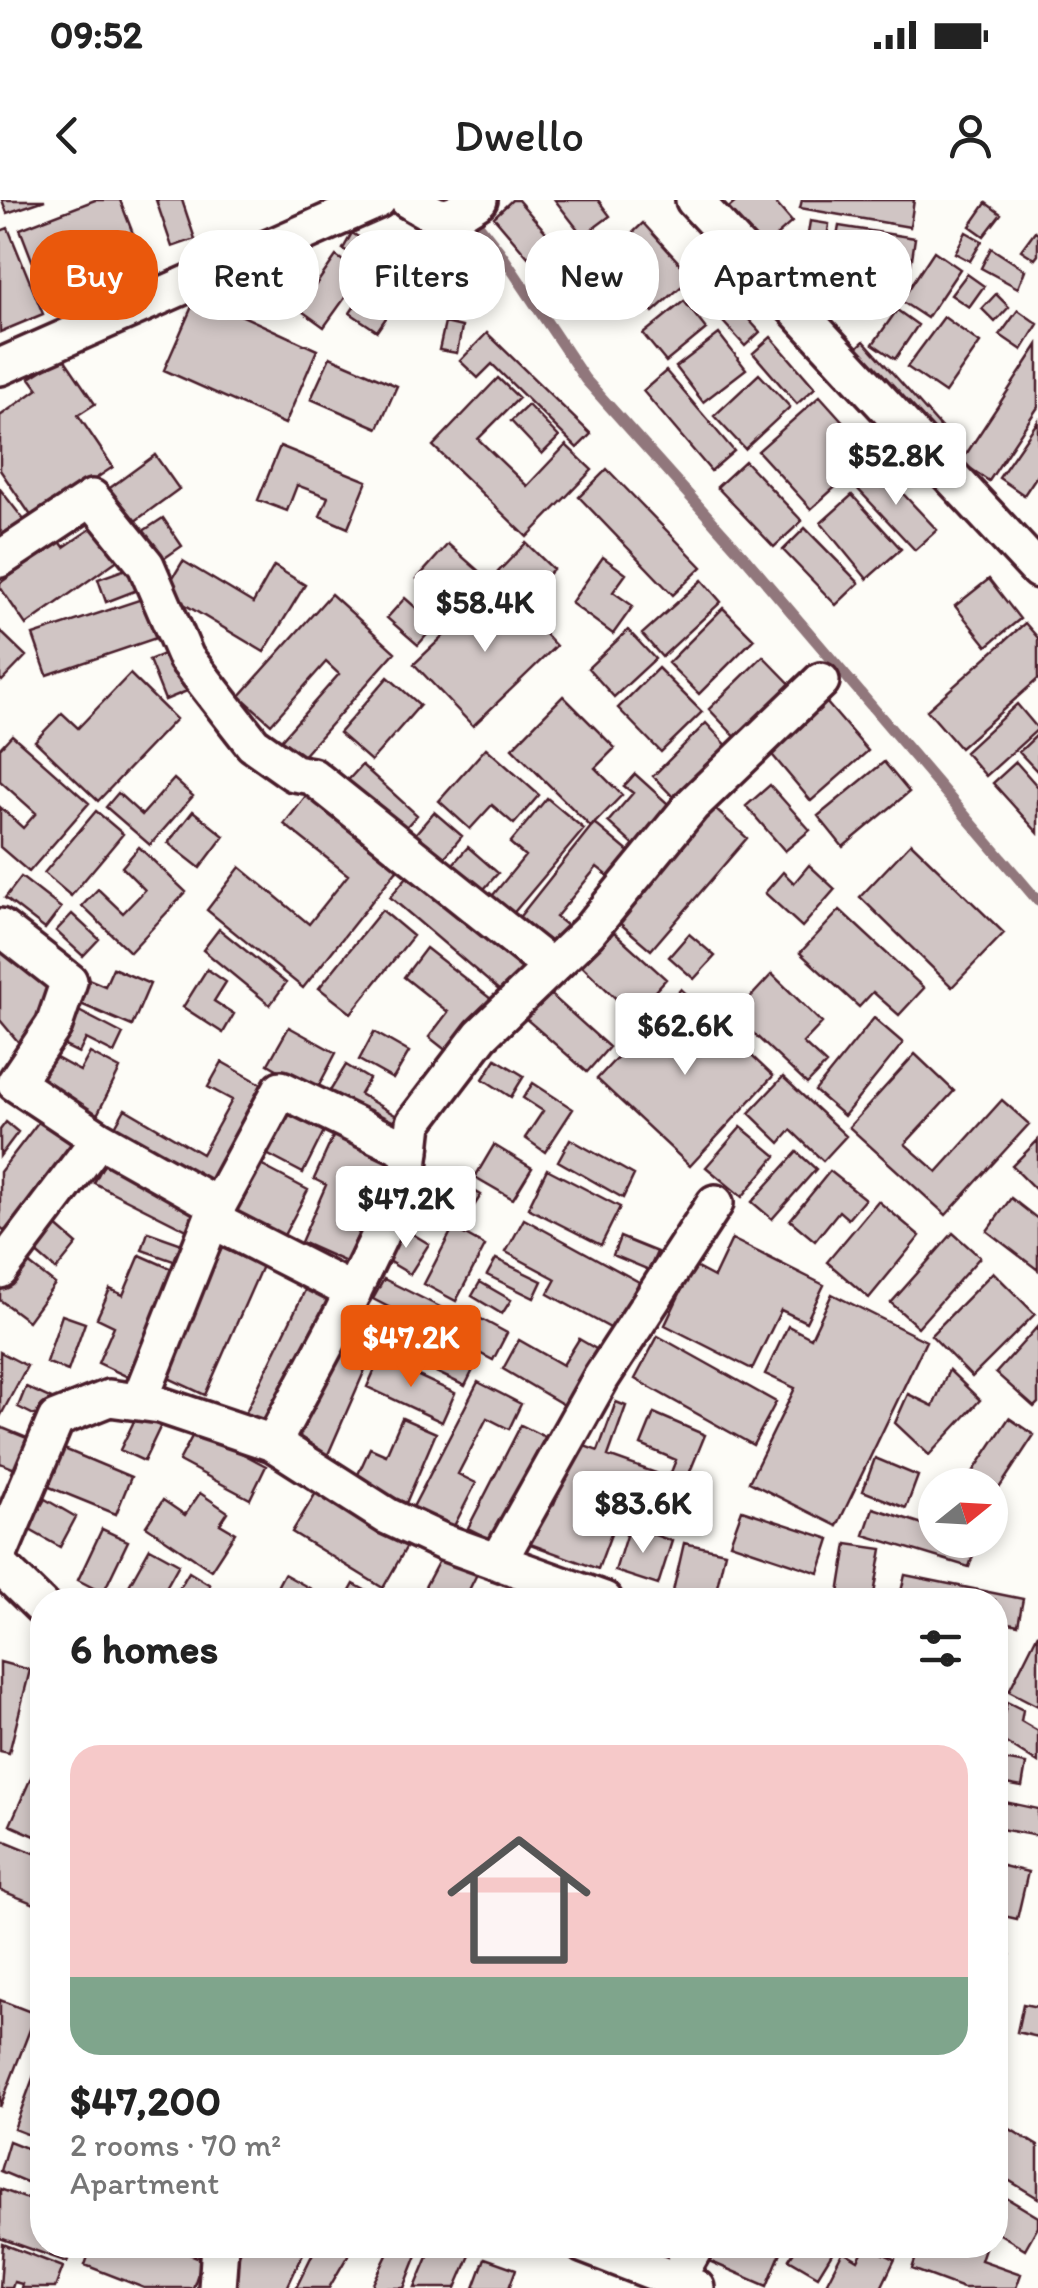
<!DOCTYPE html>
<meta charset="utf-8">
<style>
:root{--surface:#fff;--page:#f6f6f6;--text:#222;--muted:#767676;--accent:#ea580c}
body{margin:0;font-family:Itim,sans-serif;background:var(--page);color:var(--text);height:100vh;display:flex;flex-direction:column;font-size:38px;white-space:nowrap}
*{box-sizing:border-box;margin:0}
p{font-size:32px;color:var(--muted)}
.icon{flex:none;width:55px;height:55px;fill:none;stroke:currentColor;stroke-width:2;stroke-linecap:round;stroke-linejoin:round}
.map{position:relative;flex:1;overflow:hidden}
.side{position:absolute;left:30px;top:1388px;width:978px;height:670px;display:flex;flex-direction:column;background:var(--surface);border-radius:40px;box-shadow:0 5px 15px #0003}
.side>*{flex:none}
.guide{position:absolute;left:30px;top:30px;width:980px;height:90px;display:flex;gap:20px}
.needle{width:65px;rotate:72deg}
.tools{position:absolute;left:918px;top:1268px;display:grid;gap:20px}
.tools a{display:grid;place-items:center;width:90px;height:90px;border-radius:50%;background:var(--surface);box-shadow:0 5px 15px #0003;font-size:50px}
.price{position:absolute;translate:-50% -85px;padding:0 22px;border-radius:10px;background:#fff;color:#222;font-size:32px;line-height:65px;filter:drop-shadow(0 2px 5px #0008)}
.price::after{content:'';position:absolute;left:50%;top:60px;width:30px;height:22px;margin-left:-15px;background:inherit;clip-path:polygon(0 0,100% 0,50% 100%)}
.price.active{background:var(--accent);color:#fff}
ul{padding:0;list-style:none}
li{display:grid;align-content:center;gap:20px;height:530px;padding:0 40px}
li span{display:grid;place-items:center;height:310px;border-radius:30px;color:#555}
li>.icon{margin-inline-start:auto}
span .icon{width:180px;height:180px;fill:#fffc;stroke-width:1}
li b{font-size:42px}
h2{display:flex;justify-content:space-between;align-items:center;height:120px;padding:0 40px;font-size:42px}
.tag{padding:0 35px;border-radius:40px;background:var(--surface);box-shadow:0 5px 15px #0003;font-size:35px;line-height:90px}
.tag.active{background:var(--accent);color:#fff}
.status{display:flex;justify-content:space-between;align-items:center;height:70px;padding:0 50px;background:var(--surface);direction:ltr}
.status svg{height:28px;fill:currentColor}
header{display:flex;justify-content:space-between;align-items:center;height:130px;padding:0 40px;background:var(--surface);font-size:45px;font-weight:600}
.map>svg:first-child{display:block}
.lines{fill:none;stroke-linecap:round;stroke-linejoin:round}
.stream{stroke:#91777b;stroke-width:11}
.building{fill:#d0c5c4;stroke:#4a1f2b;stroke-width:2.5}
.minor-casing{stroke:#4a1f2b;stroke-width:42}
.minor{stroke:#fdfcf7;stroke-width:35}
</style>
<div class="status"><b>09:52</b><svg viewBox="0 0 49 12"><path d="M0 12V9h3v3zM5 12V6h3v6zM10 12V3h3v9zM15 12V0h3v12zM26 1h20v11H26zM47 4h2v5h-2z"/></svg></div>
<header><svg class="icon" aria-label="back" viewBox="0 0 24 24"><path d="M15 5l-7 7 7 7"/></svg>Dwello<svg class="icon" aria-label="person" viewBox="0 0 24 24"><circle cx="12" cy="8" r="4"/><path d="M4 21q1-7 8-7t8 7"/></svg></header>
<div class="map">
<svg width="1038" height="2088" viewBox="0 0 1038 2088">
<rect width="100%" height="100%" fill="#fdfcf7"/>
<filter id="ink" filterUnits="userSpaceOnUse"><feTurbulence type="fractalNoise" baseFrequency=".01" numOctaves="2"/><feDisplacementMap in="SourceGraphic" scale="20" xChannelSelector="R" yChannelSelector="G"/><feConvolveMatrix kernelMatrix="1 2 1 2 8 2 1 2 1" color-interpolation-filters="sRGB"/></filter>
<g filter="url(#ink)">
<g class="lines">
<path class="stream" d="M468 11 500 52 585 179 747 360 1038 701"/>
</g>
<path class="building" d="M2 0H45L7 13Z
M95 0H120L149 75 52 112 20 29Z
M156 0H182L195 39 172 47Z
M512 0H518L550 37 528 57 494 17Z
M555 0H598L610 16 583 36Z
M738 0H773L792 22 758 52 724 12Z
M802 0H914L910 27 800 8Z
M986 3 1001 14 984 36 970 26Z
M810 21 829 24 823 68 803 65Z
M643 23 692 77 653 112 605 59Z
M839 26 915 38 910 72 833 59Z
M8 28 43 114 0 132V31Z
M1035 31 1038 33V55L1035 59 1021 50Z
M966 32 982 41 970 61 955 53Z
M352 33 381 51 372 66 343 49Z
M991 48 1025 70 1018 88 981 68Z
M934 51 960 69 927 118 901 101Z
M336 56 362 74 324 127 299 109Z
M383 64 410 83 377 131 350 113Z
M967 74 984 86 969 107 951 95Z
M996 94 1009 107 995 122 982 109Z
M197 95 317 150 285 224 164 170Z
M731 100 760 132 745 146 716 114Z
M684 101 706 129 666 162 643 134Z
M897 110 918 125 895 159 873 144Z
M1018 110 1038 124 1022 150 1000 135Z
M944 117 980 143 945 193 907 167Z
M445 123 462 127 457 153 439 150Z
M487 133 591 234 577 248 492 164 478 178 460 161Z
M719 134 746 169 703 202 676 167Z
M771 137 815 188 797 204 753 153Z
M864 141 960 249 945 262 849 155Z
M1038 145V207L989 281 961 262Z
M63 157 95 204 78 215 113 267 34 320 0 270V216L38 189 30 178Z
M330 157 397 186 378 228 311 199Z
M666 171 734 251 711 271 643 191Z
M759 174 790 207 745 249 714 216Z
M498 178 519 198 478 239 527 286 566 245 592 270 527 337 433 246Z
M820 196 872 254 811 309 758 251Z
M528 205 559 237 542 254 511 221Z
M1038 221V274L1024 295 999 278Z
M280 246 367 281 348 328 320 316 328 297 297 285 287 311 258 300Z
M155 255 179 289 127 327 103 293Z
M745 261 802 321 774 347 717 287Z
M878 267 937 330 915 350 856 287Z
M607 269 702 367 673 395 579 297Z
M0 289 31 329 11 344 0 330Z
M852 295 901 349 867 379 821 323Z
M163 318 182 346 156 364 137 335Z
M95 326 119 359 26 425 0 387V383L20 369 11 357 51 329 64 347Z
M805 328 859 383 836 405 783 350Z
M526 343 553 369 525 398 498 372Z
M448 344 481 373 418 445 387 418 405 398 423 414 438 397 417 379Z
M603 357 626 374 613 392 633 406 613 434 571 403Z
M183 361 253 403 274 366 305 385 264 452 164 392Z
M137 365 145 387 106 402 98 379Z
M989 379 1020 419 987 446 955 406Z
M702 380 721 402 662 457 642 434Z
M498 384 556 446 473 526 414 464Z
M331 394 395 452 301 558 281 540 339 474 326 462 271 524 240 496Z
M154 395 168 434 47 475 33 435Z
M723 408 754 439 699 494 668 463Z
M1025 423 1038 438V479L960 548 927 510Z
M628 430 655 459 614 497 588 468Z
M0 431 26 456 2 481 0 479Z
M171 451 187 491 165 500 149 460Z
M763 456 798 492 743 545 709 509Z
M658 468 702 512 661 552 618 508Z
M130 474 176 519 98 601 35 541 62 513 78 528Z
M388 477 420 505 371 561 339 533Z
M820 495 868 551 811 601 763 544Z
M563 496 615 548 595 568 622 595 591 627 512 548Z
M1017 504 1038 529 986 576 965 552Z
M706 523 732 551 679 603 653 576Z
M1038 534V572L1019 552Z
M12 535 89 603 29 672 0 647V607L23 628 36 613 0 581V548Z
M486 548 539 595 514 624 492 605 470 629 439 601Z
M884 562 909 592 843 647 818 616Z
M1016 562 1038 587V633L993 583Z
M362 565 417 615 395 639 340 589Z
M635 574 677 612 641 652 608 622 633 593 624 586Z
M174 579 193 596 150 645 106 607 118 593 142 615Z
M770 585 810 630 785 651 746 606Z
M313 587 404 661 303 788 207 710 240 667 309 724 348 675 284 624Z
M547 598 584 629 505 723 484 706 525 656 510 643Z
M713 607 747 638 651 750 616 720Z
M96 611 123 634 71 696 44 673Z
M193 611 224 636 200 668 168 643Z
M434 612 462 636 440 663 412 638Z
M594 623 631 654 611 678 597 667 556 717 572 730 551 756 513 725Z
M911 643 1004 733 952 787 860 697Z
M139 647 186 692 130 752 82 706 98 689 123 713 145 690 122 667Z
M468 647 498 673 477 697 447 671Z
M417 665 534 765 507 797 390 697Z
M809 665 835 689 802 727 765 693 783 672 794 683Z
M21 677 61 708 45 729 5 698Z
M382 710 413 736 351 813 319 788Z
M840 710 924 788 899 815 873 792 859 807 800 753Z
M72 714 99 739 83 756 56 731Z
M219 729 286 783 270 805 203 750Z
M614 732 666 779 633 815 582 766Z
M689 734 715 756 694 779 669 757Z
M0 747 57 784 49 819 20 844 0 820Z
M426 748 491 799 448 852 429 837 448 812 404 777Z
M113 768 150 784 132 826 76 802 86 778 105 786Z
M207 769 226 782 214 801 234 814 223 833 183 807Z
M772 774 822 823 803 843 826 864 807 884 734 815Z
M681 789 773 876 690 966 597 879Z
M548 792 609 847 587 872 525 818Z
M71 807 123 834 114 853 86 839 79 853 54 841Z
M874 818 903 843 844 916 815 891Z
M289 827 336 853 316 891 268 864Z
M374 832 409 852 393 879 359 860Z
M90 853 120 869 96 917 33 885 49 854 80 871Z
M915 854 954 891 905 944 937 972 1002 900 1029 924 946 1015 849 927Z
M496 859 524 876 511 897 483 879Z
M222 862 272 890 214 993 111 934 125 909 202 954 232 900 208 887Z
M346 865 369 879 360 894 405 921 396 936 327 896Z
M783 877 846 936 823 961 791 930 780 943 749 913Z
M533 883 573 909 545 952 525 938 543 911 523 898Z
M286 904 327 925 303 973 261 951Z
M43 916 80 944 10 1035 0 1027V972Z
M6 922 18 932 0 956V930Z
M741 927 776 956 742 997 706 967Z
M337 928 404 959 372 1033 361 1028 346 1062 301 1042 326 985 314 979Z
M570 939 634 975 623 998 558 961Z
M1038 940V992L1012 966Z
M494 945 532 968 513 999 475 977Z
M797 952 816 969 772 1019 752 1002Z
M107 958 202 1006 189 1031 94 983Z
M255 962 308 990 282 1039 229 1011Z
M547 969 620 1007 601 1045 528 1008Z
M830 971 865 999 848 1019 839 1011 815 1041 790 1020Z
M445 974 481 995 467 1017 433 997Z
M1011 998 1038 1019V1070L987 1031Z
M878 1001 920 1036 869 1098 827 1062Z
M524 1019 639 1082 614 1130 548 1094 556 1079 506 1052Z
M54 1024 77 1044 56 1070 33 1050Z
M401 1027 429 1044 410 1074 383 1058Z
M453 1028 485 1046 456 1101 424 1084Z
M148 1032 185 1045 179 1063 142 1050Z
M953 1033 980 1057 918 1127 891 1103Z
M620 1037 657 1052 649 1070 613 1055Z
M732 1039 824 1085 806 1122 781 1110 752 1169 665 1125 693 1066 714 1077Z
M222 1048 262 1066 205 1195 164 1176Z
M140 1055 174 1070 128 1177 98 1163 114 1126 97 1118 110 1089 123 1095Z
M23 1059 55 1084 28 1121 0 1100V1090Z
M496 1059 542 1081 534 1098 487 1075Z
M993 1072 1035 1114 972 1177 931 1135Z
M384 1079 450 1112 439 1133 373 1099Z
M480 1082 511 1100 502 1114 472 1096Z
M308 1084 337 1099 273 1228 245 1214Z
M832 1094 926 1141 837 1326 749 1282 795 1188 765 1174 788 1126 811 1138Z
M470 1113 507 1133 493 1160 456 1141Z
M62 1115 85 1123 68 1171 46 1162Z
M399 1126 476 1164 465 1186 388 1149Z
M1038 1126V1203L1034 1207 996 1173Z
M348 1127 378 1140 326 1259 296 1245Z
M658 1136 776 1202 753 1245 635 1179Z
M579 1139 603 1153 571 1209 503 1169 519 1140 563 1165Z
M0 1152 27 1166 0 1217Z
M380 1158 455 1193 442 1222 367 1187Z
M949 1170 980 1200 929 1255 895 1223 908 1194 933 1206Z
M478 1182 521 1204 509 1229 487 1218 458 1274 476 1283 452 1330 412 1309Z
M26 1187 52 1199 42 1219 18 1207Z
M616 1202 626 1206 608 1256 656 1273 641 1318 620 1310 598 1369 522 1341 536 1304H554L576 1243 598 1251Z
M140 1209 163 1221 144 1261 120 1250Z
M654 1213 705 1235 671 1318 655 1312 676 1260 641 1245Z
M402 1218 436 1233 406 1303 355 1281 370 1248 386 1255Z
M1009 1218 1034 1235 992 1299 990 1285H972L967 1281Z
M521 1225 545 1237 492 1340 468 1328Z
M0 1227 27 1238 15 1269 0 1263Z
M196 1229 266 1266 250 1299 179 1261Z
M57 1246 131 1277 116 1314 42 1284Z
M875 1258 918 1276 906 1308 863 1291Z
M317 1291 407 1346 383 1388 292 1332Z
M200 1293 228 1312 220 1324 235 1333 211 1370 146 1326 163 1300 185 1315Z
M45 1299 76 1317 60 1347 28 1329Z
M873 1308 935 1328V1340L978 1341 969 1367 864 1335Z
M742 1310 830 1339 819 1373 730 1343Z
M629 1326 672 1341 658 1385 615 1371Z
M102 1329 128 1341 103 1393 78 1380Z
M684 1343 725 1352 714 1400H671Z
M847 1344 882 1349 873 1400H838Z
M150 1348 179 1364 159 1400H121Z
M443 1353 478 1372 464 1400H418Z
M189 1372 210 1385 201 1400H172Z
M284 1374 331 1400H270Z
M905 1375 1023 1399 1018 1425 995 1420V1400H899Z
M354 1384 383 1400H345Z
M511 1385 548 1400H505Z
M1038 1433V1506L1009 1491Z
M0 1462 30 1470 9 1553 0 1551Z
M1007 1502 1023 1510 1021 1521 1038 1531V1563L998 1538Z
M42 1553V1639L10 1625Z
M998 1559 1026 1564 1022 1587 995 1582Z
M995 1600 1038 1609V1636L995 1628Z
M0 1639 42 1656V1707L0 1690Z
M995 1664 1028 1672 1017 1719 995 1714Z
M995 1752 1010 1755 1005 1786 995 1784Z
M0 1800 36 1814 0 1907Z
M1023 1804 1038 1807V1837L1017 1832Z
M42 1854V1940L14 1929Z
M995 1920 1038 1946V1998L995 1972Z
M9 1941 42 1954V1970L36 1986 0 1971Z
M0 1989 36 2002 32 2013 42 2017V2045H74L67 2062 0 2038Z
M995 1991 1038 2017V2026L1025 2049 995 2031Z
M3 2044 63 2067 55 2088H21L22 2084 14 2082 12 2088H0Z
M92 2045H121L146 2055 149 2045H165L203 2059 193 2088H144L85 2065Z
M243 2045H307L287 2088H224Z
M317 2045H354L329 2088H296Z
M377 2045H421L404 2088H371L389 2051Z
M433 2045 474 2046 456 2088H415Z
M715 2045H784L767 2086 709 2061Z
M798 2045H837L818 2076 789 2059Z
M866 2045 895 2059 881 2088H824L843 2051 858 2060Z
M920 2045H986L981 2060 1021 2074 1016 2088H963L912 2069Z
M485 2058 516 2069 509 2088H474Z"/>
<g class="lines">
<defs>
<path id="minor" d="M408 0C444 21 444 23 479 0
M694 0 1038 370
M0 167 378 0
M0 359 92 298 146 365 186 458 253 544 294 573 312 576 551 767
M0 727 69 781 54 825 15 883 99 939
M0 1070 99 939 211 1002 222 1025 353 1092
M139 1202 215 1011 281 889 411 952
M273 1243 387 1316 443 1342 604 1400
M0 1352 56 1219 109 1198 160 1205 273 1243 341 1116 408 977 414 923 481 835 588 732 692 605 821 481
M498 1362 601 1178 715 1003
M0 1366 42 1407
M584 2045 696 2088
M676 2080 696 2045
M217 2088 220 2045"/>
</defs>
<use href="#minor" class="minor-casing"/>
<use href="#minor" class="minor"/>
</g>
</g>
</svg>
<div class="tools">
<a><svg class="needle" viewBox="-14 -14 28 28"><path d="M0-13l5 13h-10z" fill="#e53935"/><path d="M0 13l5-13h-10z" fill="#767676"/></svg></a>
</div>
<b class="price" style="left:896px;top:308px">$52.8K</b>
<b class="price" style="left:485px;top:455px">$58.4K</b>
<b class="price" style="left:685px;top:878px">$62.6K</b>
<b class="price" style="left:406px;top:1051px">$47.2K</b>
<b class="price active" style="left:411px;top:1190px">$47.2K</b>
<b class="price" style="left:643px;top:1356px">$83.6K</b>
<div class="guide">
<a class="tag active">Buy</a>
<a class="tag">Rent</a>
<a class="tag">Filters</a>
<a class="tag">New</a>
<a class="tag">Apartment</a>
</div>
<section class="side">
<h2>6 homes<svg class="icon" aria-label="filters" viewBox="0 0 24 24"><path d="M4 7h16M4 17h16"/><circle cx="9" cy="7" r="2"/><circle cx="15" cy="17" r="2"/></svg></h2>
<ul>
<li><span style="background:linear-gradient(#f6c9c9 75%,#7fa58c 0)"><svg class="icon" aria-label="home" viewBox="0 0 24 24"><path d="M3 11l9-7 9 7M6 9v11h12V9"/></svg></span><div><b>$47,200</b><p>2 rooms · 70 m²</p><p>Apartment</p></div></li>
</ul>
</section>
</div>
